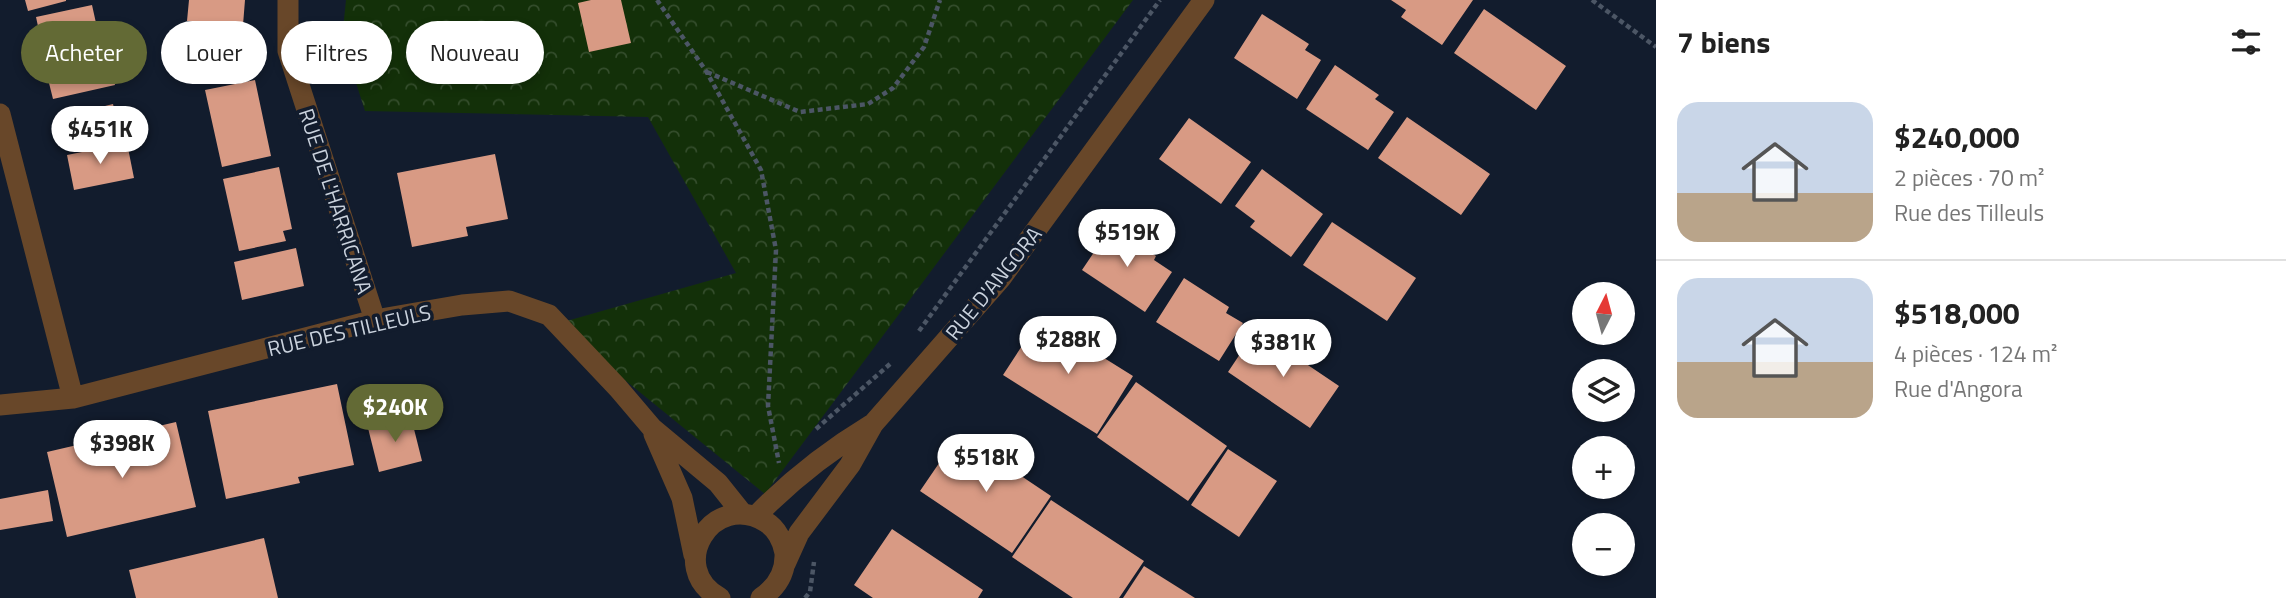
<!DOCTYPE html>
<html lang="fr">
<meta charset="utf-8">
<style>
:root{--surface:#fff;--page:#f6f6f6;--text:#222;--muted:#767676;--line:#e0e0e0;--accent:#636a35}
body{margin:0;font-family:"Titillium Web",sans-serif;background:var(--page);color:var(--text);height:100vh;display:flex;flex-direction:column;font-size:26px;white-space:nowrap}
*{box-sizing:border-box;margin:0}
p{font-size:23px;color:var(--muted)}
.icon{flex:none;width:38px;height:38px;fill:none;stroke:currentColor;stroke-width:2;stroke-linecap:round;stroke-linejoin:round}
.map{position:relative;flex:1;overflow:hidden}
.details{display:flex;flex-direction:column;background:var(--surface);width:630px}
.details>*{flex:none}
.hud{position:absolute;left:21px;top:21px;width:665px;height:63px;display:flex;gap:14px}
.needle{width:46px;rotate:6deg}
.controls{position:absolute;left:1572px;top:282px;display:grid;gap:14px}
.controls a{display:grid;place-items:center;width:63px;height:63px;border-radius:50%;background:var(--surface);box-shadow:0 4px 10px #0003;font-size:35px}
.price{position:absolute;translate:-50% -60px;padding:0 16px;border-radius:24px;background:#fff;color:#222;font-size:23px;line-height:46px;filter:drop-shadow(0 2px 4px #0008)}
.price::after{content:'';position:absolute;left:50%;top:42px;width:21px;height:16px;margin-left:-10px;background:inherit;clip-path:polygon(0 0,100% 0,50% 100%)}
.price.current{background:var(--accent);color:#fff}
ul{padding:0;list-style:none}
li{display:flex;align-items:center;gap:21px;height:175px;padding:0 21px}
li+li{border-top:2px solid var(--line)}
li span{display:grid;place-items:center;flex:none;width:196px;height:140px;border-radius:21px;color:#555}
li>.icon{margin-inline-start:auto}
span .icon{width:84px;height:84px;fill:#fffc;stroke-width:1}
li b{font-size:30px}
h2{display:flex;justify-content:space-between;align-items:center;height:84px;padding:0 21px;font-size:30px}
.tag{padding:0 24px;border-radius:32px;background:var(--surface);box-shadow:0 4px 10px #0003;font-size:24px;line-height:63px}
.tag.current{background:var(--accent);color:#fff}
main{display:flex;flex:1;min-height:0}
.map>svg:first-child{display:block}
.park{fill:url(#park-crowns)}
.building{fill:#d89a84}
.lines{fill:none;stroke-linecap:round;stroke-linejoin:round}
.path{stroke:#4c5665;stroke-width:4.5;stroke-dasharray:5 3.5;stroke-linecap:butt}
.minor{stroke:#684729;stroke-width:21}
.labels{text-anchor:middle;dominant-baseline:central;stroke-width:7;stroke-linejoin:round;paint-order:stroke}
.street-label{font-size:21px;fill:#cad2dd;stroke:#121c2d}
</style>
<main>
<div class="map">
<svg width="1656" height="598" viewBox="0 0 1656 598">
<defs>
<pattern id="park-crowns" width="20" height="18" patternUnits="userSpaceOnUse" patternTransform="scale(1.75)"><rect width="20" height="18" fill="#133009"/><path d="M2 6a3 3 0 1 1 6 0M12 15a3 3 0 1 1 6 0" fill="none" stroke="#344d2c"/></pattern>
</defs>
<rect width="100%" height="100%" fill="#121c2d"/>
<path class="park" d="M346 0H1133L765 494 556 324 736 273 648 117 365 111 342 39Z"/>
<path class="building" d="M25 0H66V1L28 11Z
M189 0H245L243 25 187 21Z
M591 0H621L631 43 589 52 578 3Z
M1391 0H1473L1442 45 1401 17 1406 10Z
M92 5 100 41 44 54 36 17Z
M1484 9 1566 66 1536 110 1454 53Z
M1262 14 1309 44 1305 50 1321 60 1297 99 1234 58Z
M245 34 252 69 196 79 190 45Z
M107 51 115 85 53 99 48 79 56 77 53 63Z
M1335 65 1379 95 1375 99 1394 112 1368 150 1306 109Z
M255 80 271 156 222 167 205 90Z
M113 104 120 134 69 146 61 117Z
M1407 117 1490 174 1461 215 1378 158Z
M1189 118 1251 162 1221 204 1159 159Z
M127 143 134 178 74 190 67 155Z
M495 154 508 219 466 227 468 236 412 247 397 173Z
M279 167 292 229 283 231 286 241 239 251 223 179Z
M1262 169 1323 214 1291 257 1250 227 1255 221 1235 206Z
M1332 222 1416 278 1387 321 1303 265Z
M1111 227 1156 256 1154 260 1172 272 1145 312 1082 270Z
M296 248 304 286 242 300 234 262Z
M1184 278 1229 307 1226 313 1243 323 1219 361 1156 322Z
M1040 318 1133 376 1097 434 1003 375Z
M1256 330 1339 386 1310 428 1228 372Z
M1136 382 1227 446 1188 501 1097 437Z
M337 384 354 465 298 477 300 483 226 499 208 411Z
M411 417 422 461 379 472 368 428Z
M176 422 196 507 67 537 47 452Z
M959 434 1051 496 1012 553 920 491Z
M1228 449 1277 481 1239 537 1191 505Z
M48 490 53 521 0 530V499Z
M1051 500 1144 561 1119 598H1073L1012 557Z
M892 529 983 590 978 598H873L854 585Z
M264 538 278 598H136L129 570Z
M1144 566 1195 598H1123Z"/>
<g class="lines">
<path class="path" d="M657 0 706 71 761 170 776 250 768 406 779 463
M1592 0 1656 47
M707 72 800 112 868 104 893 88 924 47 940 0
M919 331 1160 0
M816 429 890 364
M805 598 810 592 814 562"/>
<path class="minor" d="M288 0V51L375 320
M0 114 73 398
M0 405 73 398 375 320 462 305 509 301 549 315 618 388 652 428 718 483 742 513
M654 434 682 498 694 555
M756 516C791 480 828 451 871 425
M785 564 799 533 850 465 873 424 1001 278 1204 0
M720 598C665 568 712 489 766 522 776 528 783 541 785 553 786 573 777 587 761 598"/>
</g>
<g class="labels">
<g class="street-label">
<text transform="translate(336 201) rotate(72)">RUE DE L'HARRICANA</text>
<text transform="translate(993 283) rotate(-51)">RUE D'ANGORA</text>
<text transform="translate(349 330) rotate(-13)">RUE DES TILLEULS</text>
</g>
</g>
</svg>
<div class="controls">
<a><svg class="needle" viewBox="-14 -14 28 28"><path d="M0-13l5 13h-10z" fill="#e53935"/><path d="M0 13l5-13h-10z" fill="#767676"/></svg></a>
<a><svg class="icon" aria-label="layers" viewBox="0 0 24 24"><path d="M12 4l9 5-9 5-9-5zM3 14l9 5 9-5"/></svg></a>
<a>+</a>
<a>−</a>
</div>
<b class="price" style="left:100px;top:166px">$451K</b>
<b class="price" style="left:1127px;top:269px">$519K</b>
<b class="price" style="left:1068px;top:376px">$288K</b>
<b class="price" style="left:1283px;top:379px">$381K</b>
<b class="price current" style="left:395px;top:444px">$240K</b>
<b class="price" style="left:122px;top:480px">$398K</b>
<b class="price" style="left:986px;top:494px">$518K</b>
<div class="hud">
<a class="tag current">Acheter</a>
<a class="tag">Louer</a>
<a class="tag">Filtres</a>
<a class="tag">Nouveau</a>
</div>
</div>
<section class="details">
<h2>7 biens<svg class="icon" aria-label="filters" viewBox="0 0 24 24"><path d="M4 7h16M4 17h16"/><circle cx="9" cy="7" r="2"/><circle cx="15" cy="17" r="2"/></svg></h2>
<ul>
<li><span style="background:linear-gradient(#c9d6e8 65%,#b9a48a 0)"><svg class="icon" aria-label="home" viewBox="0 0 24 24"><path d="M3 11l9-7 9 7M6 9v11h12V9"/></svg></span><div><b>$240,000</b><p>2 pièces · 70 m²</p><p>Rue des Tilleuls</p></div></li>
<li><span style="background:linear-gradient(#c9d6e8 60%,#b9a48a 0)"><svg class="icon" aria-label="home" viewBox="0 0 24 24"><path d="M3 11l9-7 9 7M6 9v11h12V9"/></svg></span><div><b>$518,000</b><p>4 pièces · 124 m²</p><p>Rue d'Angora</p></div></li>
</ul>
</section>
</main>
